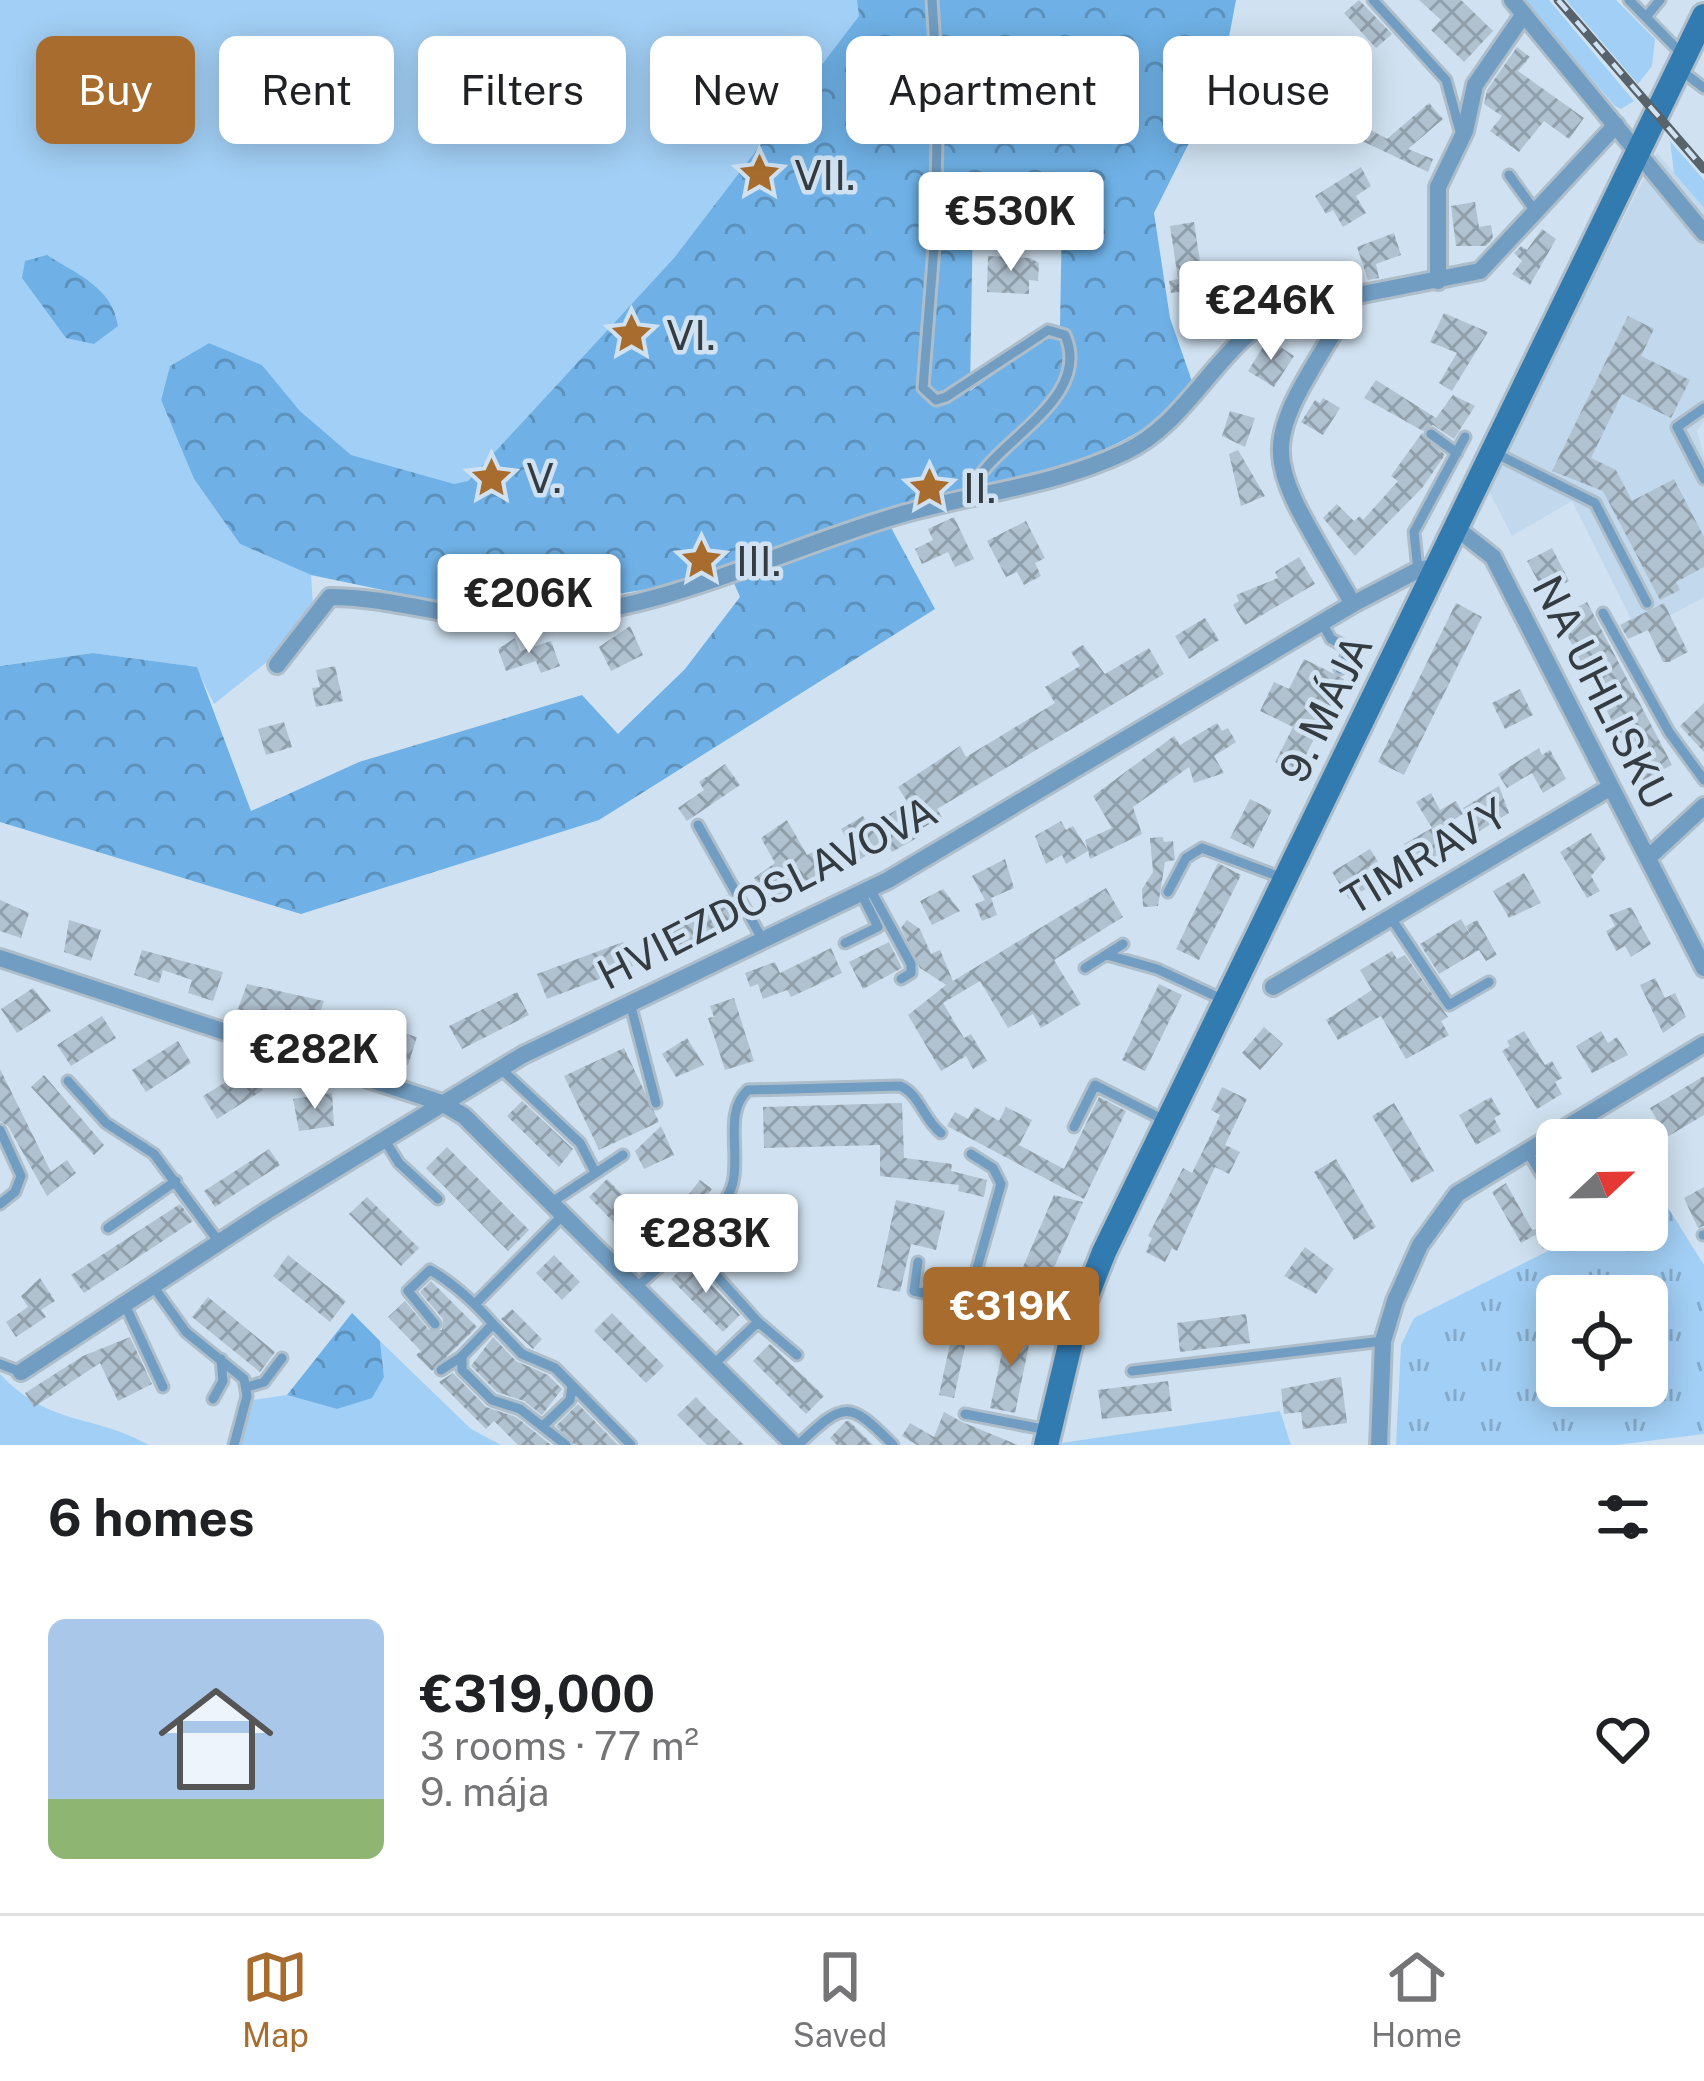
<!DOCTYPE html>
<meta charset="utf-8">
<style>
:root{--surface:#fff;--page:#f2f2f2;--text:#202124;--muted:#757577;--line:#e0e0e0;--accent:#a86d2e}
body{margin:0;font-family:"Public Sans",sans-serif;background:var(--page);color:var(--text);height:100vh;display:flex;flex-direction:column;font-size:45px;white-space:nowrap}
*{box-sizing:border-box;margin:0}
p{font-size:39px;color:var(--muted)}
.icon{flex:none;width:66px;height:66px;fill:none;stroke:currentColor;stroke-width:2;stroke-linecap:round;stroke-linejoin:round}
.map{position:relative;height:1445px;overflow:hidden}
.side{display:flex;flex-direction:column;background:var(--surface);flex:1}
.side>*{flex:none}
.guide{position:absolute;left:36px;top:36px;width:1632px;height:108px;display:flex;gap:24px}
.needle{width:78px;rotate:68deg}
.fabs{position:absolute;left:1536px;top:1119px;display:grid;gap:24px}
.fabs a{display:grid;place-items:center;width:132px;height:132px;border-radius:18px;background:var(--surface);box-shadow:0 6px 30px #0003;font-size:60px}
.price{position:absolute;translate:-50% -102px;padding:0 27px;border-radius:12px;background:#fff;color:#222;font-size:39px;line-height:78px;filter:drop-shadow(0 3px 6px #0008)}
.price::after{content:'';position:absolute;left:50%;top:72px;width:36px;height:27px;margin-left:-18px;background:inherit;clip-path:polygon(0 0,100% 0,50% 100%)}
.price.current{background:var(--accent);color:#fff}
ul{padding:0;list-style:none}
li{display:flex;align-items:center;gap:36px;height:300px;padding:0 48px}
li span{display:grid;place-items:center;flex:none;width:336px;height:240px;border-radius:18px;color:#555}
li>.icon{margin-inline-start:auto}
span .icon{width:144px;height:144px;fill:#fffc;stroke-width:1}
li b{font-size:51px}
h2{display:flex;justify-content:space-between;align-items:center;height:144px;padding:0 48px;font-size:51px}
.tag{padding:0 42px;border-radius:18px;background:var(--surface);box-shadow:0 6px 30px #0003;font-size:42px;line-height:108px}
.tag.current{background:var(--accent);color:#fff}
.menu{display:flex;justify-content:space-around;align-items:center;height:168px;border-top:3px solid var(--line);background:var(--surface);font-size:33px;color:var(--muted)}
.menu a{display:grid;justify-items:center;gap:6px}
.menu .current{color:var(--accent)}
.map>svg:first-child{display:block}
.built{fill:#c1d8ed}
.grass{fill:#a2cff5}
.forest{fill:url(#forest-crowns);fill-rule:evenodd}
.park{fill:url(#park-tufts);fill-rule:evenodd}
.building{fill:url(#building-cross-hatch)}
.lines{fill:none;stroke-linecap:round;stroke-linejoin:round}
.lane-casing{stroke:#aebdca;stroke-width:15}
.street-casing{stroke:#aebdca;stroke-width:22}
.secondary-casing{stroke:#aebdca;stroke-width:30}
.lane{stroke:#719dc2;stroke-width:9}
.street{stroke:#719dc2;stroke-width:16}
.secondary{stroke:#327bb1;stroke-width:24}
.rail-casing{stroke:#58626a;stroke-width:9}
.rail{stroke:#d0e2f1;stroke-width:4.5;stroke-dasharray:14;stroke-linecap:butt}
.labels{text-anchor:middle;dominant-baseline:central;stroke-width:9;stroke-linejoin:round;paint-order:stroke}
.poi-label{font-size:42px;fill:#343b41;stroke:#d0e2f1;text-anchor:start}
.street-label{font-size:42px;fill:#343b41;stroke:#d0e2f1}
</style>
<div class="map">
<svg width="1704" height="1445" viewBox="0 0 1704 1445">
<defs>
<pattern id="forest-crowns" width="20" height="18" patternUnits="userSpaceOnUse" patternTransform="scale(3)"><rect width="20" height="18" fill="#6fb1e6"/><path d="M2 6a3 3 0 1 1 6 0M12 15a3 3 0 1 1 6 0" fill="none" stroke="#5c91bc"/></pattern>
<pattern id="park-tufts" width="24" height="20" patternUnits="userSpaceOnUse" patternTransform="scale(3)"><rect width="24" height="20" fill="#a2cff5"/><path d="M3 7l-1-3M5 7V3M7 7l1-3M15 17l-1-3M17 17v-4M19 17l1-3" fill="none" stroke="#85a9c8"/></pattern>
<pattern id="building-cross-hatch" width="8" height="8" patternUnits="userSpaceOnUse" patternTransform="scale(3)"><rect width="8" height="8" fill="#b0c1cf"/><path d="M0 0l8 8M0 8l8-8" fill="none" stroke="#909eaa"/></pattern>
</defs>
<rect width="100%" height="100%" fill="#d0e2f1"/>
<path class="built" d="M1657 153 1704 208V421L1697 431 1704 456V597L1638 633 1572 501 1512 536 1487 487Z"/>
<path class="grass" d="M0 0H857L860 15 674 258 468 481 454 485 351 456 300 411 262 365 209 343 170 366 161 400 194 479 240 544 311 575 313 605 273 657 214 704 196 667 93 653 0 666Z
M1522 0H1549L1634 101 1621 109 1615 106Z
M1566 0H1616L1655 39 1652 66 1638 84Z
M1670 141 1704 180V208L1674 173Z
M380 1341 471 1429 501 1445H240L253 1400 287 1395 337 1409 384 1377Z
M0 1374C50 1427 91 1413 149 1445H0Z
M1280 1411 1291 1445H1061V1443Z"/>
<path class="forest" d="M857 0H1236L1221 79 1154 213 1170 318 1195 390C1109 470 993 486 882 511L935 609 599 820 301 914 0 822V666L93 653 197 667 251 811 359 762 582 695 618 734 685 669 740 597 726 565 666 586 527 609 479 610 311 575 240 544 194 479 161 400 170 366 209 343 262 365 300 411 351 455 454 484 468 481 674 258 859 16ZM973 213 1062 215 1060 327 970 391Z
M47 255C78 275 112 287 118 326L94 344 66 338 22 278 25 261Z
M352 1313 380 1341 384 1377 372 1398 337 1409 287 1395Z"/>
<path class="park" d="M1660 1195 1704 1265V1434L1616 1445H1396L1401 1345 1414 1318 1590 1230H1647V1202ZM1557 1296H1647V1386H1557Z"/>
<path class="building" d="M1359 0 1392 34 1376 48 1344 13Z
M1419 0H1461L1493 31 1464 62 1431 30 1441 20Z
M1517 47 1530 57 1518 71 1584 118 1569 139 1544 121 1519 152 1490 131 1502 116 1484 104 1487 90Z
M1429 103 1443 119 1408 149 1433 159 1428 172 1362 141 1369 129 1387 139Z
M1361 167 1371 186 1356 196 1366 213 1343 227 1333 210 1326 214 1315 196Z
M1475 202 1479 227 1491 225 1493 238 1486 246H1456L1451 206Z
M1194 222 1202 275 1209 274 1211 287 1204 288 1206 302 1182 305 1180 292 1171 293 1169 281 1178 279 1170 226Z
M1542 229 1556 239 1530 285 1512 274 1522 261 1514 253 1521 246 1527 250Z
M1394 233 1401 255 1376 264 1379 278 1368 280 1357 247Z
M988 256 1030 258 1039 263 1038 281 1029 280V294L987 292Z
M1272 261 1279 275 1309 264 1324 269 1319 287 1288 277 1283 293 1264 288Z
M1444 313 1488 332 1452 391 1439 383 1457 353 1430 342Z
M1628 316 1654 329 1641 356 1690 380 1671 418 1622 394 1591 458 1616 470 1632 501 1674 479 1704 537V567L1676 582 1680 590 1660 600 1603 491 1552 471Z
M1268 339 1294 356 1274 387 1248 371Z
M1376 380 1436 418 1453 395 1475 406 1454 439 1433 425 1423 431 1364 398Z
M1323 398 1340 408 1323 435 1301 422 1315 400 1320 403Z
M1230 411 1255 418 1245 447 1222 436Z
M1422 433 1445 455 1422 488 1355 556 1323 518 1337 504 1354 521 1360 516 1363 520 1398 481 1391 476Z
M1238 450 1265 496 1241 506 1229 454Z
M954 517 974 559 955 567 948 552 922 564 915 549 933 540 928 529Z
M1026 521 1045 558 1035 563 1041 576 1024 585 1017 572 1006 577 987 541Z
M1552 548 1569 581 1545 594 1527 561Z
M1299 557 1315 584 1245 625 1233 605 1239 601 1236 595 1278 578 1275 572Z
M1587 602 1672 765 1643 780 1558 618Z
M1456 603 1482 617 1404 775 1378 762Z
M1664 603 1688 652 1669 662H1663L1648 630 1628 639 1620 625Z
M1205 618 1219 640 1189 659 1175 636Z
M630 626 643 655 611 671 599 647Z
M515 638 520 651 551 641 560 666 541 673 536 661 506 671 498 649Z
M1083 645 1105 674 1149 648 1164 674 937 809 942 817 919 830 922 835 892 852 887 843 859 860 841 829 863 816 869 826 908 803 898 787 960 746 966 757 1055 703 1045 687 1080 666 1071 652Z
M1304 659 1344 679 1297 773 1275 762 1293 727 1260 711 1274 682 1289 689Z
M335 666 343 701 316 707 312 688 320 687 316 670Z
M1520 689 1533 715 1505 729 1492 703Z
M1704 703V752L1680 726Z
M284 722 292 747 266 755 258 729Z
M1217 723 1222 731 1228 728 1236 742 1214 756 1224 773 1194 783 1189 767 1133 807 1142 834 1090 859 1088 851 1066 864 1062 855 1046 864 1035 836 1061 821 1066 830 1073 826 1088 850 1085 840 1112 828 1093 796 1174 736 1180 745Z
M1539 748 1542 755 1550 750 1566 779 1543 793 1532 773 1507 788 1498 774Z
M725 764 740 785 687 821 678 808 704 790 699 782Z
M1499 786 1509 813 1478 832 1463 808Z
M1431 793 1440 810 1456 801 1463 814 1442 827 1449 848 1417 867 1404 844 1432 828 1416 802Z
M1250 799 1272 810 1253 849 1230 838Z
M787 820 807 855 818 849 831 871 771 906 754 878 775 863 761 838Z
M1591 833 1606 858 1591 876 1600 891 1587 898 1560 852Z
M1163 837 1164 842 1173 841 1175 860 1165 862 1158 906 1143 907 1142 889 1153 872 1150 838Z
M1370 849 1387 876 1349 899 1332 872Z
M1005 859 1014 888 991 898 997 915 982 921 975 904 985 900 972 876Z
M1218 863 1241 875 1199 960 1176 949Z
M1524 873 1541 903 1509 918 1493 891Z
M1106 888 1123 917 1054 960 1081 1004 1041 1028 1033 1014 1008 1028 980 981 943 1003 964 1038 971 1034 987 1061 973 1069 966 1056 941 1071 908 1015 946 985 920 968 901 928 907 920 920 929 931 954 940 950 953 981Z
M943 889 960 911 932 925 920 901Z
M727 895 741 919 659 956 649 935Z
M0 900 29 913 21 938 0 931Z
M1631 907 1651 944 1631 957 1625 946 1616 951 1606 931 1615 926 1609 915Z
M1461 919 1472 938 1466 926 1477 920 1497 955 1486 961 1479 950 1439 974 1420 944Z
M69 920 101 930 91 961 64 952Z
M623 942 633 966 547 999 537 974Z
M889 942 902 968 863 989 849 962Z
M831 948 842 973 791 997 787 990 763 999 758 984 750 987 745 973 775 962 780 973Z
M142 950 223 972 213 1001 188 993 192 980 163 970 159 983 134 975Z
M1392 951 1397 959 1405 955 1448 1017 1441 1021 1449 1035 1406 1059 1381 1016 1338 1040 1326 1020 1372 990 1360 970Z
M1655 978 1665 998 1675 993 1686 1017 1663 1033 1640 985Z
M247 984 324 1001 313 1033 238 1009Z
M1159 984 1182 995 1145 1071 1122 1060Z
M33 988 51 1011 17 1033 1 1009Z
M517 992 529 1015 462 1049 449 1026Z
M734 998 754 1061 725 1070 708 1018 714 1017 710 1006Z
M381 1013 401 1019 397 1031 417 1037 408 1065 357 1050 362 1034 373 1038Z
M102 1016 116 1038 71 1066 57 1045Z
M1264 1027 1283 1044 1260 1070 1242 1053Z
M1524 1031 1545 1065 1552 1061 1562 1078 1555 1082 1562 1094 1537 1109 1502 1051 1510 1046 1507 1041Z
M1601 1031 1608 1043 1617 1037 1628 1055 1592 1073 1576 1046Z
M687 1038 704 1065 676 1077 662 1054Z
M178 1041 191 1063 146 1092 132 1070Z
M624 1048 659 1122 599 1150 564 1076Z
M249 1068 263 1090 217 1119 203 1096Z
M0 1069 51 1172 67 1160 76 1173 47 1196 8 1126 0 1121Z
M44 1075 104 1145 94 1155 31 1087Z
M1704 1076V1115L1667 1137 1650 1108Z
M1222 1087 1247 1099 1225 1145 1240 1152 1229 1174 1215 1167 1177 1251 1172 1248 1165 1262 1146 1252 1152 1238 1148 1236 1183 1168 1192 1173 1213 1130 1220 1115 1211 1110Z
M332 1093 334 1126 299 1131 293 1099Z
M1099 1097 1126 1111 1084 1199 947 1126 955 1112 968 1119 975 1107 999 1121 1006 1107 1032 1120 1019 1145 1064 1169Z
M1491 1097 1501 1114 1494 1118 1501 1131 1476 1145 1459 1115Z
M522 1101 573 1149 559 1167 507 1116Z
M902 1103 904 1158 952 1164 951 1171 987 1180 984 1197 958 1191 959 1185 880 1176V1145L764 1148 763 1107Z
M1394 1103 1434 1171 1412 1183 1372 1116Z
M661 1126 674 1155 644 1169 635 1151Z
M447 1147 529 1230 508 1251 426 1168Z
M269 1149 280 1165 215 1207 204 1191Z
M1336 1159 1376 1227 1354 1240 1314 1172Z
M607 1179 659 1232 641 1250 589 1197Z
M700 1180 712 1189 690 1217 678 1208Z
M1506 1183 1532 1230 1557 1224V1230H1578L1543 1249 1535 1235 1521 1243 1492 1192Z
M1704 1187V1226L1698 1228 1684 1198Z
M1054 1195 1083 1202 1037 1306 1011 1295Z
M367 1197 419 1248 401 1266 349 1214Z
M741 1200 752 1211 721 1242 711 1232Z
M896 1200 945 1211 936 1250 911 1244 900 1292 877 1287Z
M180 1204 193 1221 84 1293 71 1275Z
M1305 1247 1334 1269 1316 1294 1284 1276Z
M288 1255 346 1301 330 1322 273 1276Z
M554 1255 580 1282 562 1300 536 1273Z
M689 1261 740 1315 723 1332 671 1279Z
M40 1278 55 1301 41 1310 46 1317 16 1337 6 1322 28 1307 21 1296Z
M431 1281 477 1327 432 1371 416 1355 421 1351 388 1317 405 1301 429 1330H442L443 1319 420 1292Z
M208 1297 275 1352 260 1372 192 1317Z
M512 1309 542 1339 533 1349 501 1319Z
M957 1311 972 1314 954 1398 939 1395Z
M612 1313 664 1366 646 1383 594 1331Z
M1246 1314 1250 1343 1180 1352 1177 1323Z
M1008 1325 1032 1330 1015 1413 990 1408Z
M130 1337 152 1384 118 1401 100 1363 34 1407 25 1393 83 1356Z
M493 1337 516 1361 548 1375 562 1389 542 1415 524 1401 497 1392 471 1366Z
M770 1344 824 1396 806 1414 753 1361Z
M453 1373 486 1407 516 1417 551 1445H518L494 1421 486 1429 439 1382Z
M1341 1377 1347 1423 1303 1429 1301 1412 1284 1414 1281 1389Z
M1168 1381 1172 1411 1102 1419 1098 1390Z
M696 1397 709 1411 744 1445H707L677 1415Z
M578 1404 618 1445H575L556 1426Z
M944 1412 962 1422 1018 1445H917L902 1436 910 1423 934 1437Z
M846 1421H849L873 1445H837L830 1438Z"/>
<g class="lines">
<defs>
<path id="lane" d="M932 0 938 92 935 234 923 388 936 400 946 397 1048 330 1065 335C1094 401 990 442 971 491L974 499
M1373 0 1446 80 1460 131
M1629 0 1680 52
M1646 17 1660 0
M1679 69 1704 88
M1509 175 1535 211
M1704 408 1677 427 1704 479
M1431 434 1457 453
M1497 454 1595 503 1647 603
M1418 570 1414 532 1465 437
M1603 613 1669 732 1704 780
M1322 623 1331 639 1350 649 1340 669
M698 825 764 942
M870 889 911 964V973L901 979
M1168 892 1186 858 1202 848 1283 878
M1391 918 1449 1005 1489 982
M845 943 878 927 861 893
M1107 955 1157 969 1224 1000
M1085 968 1123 944
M630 1003 656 1103
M500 1068 580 1143 594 1170
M68 1081 106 1123 154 1154 219 1242
M1074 1127 1095 1085 1166 1121
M0 1130 21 1176 15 1192 0 1204
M384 1139 399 1163 438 1199
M1527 1151 1557 1200
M552 1202 623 1155
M660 1205 684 1242
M1544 1221 1557 1214
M108 1228 176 1181
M1703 1235H1704
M698 1255 758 1322 797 1355
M918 1262 914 1291 1074 1328
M153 1286 186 1332 244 1379 247 1396 234 1445
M637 1287C663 1262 726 1216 733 1182 740 1153 724 1111 748 1090L900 1086C920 1094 923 1119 941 1133
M476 1303 564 1214
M967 1303 1001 1184 993 1168 971 1154
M125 1305 163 1387
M435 1324 408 1291 430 1270C452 1282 477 1305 493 1324L462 1356V1370L492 1400 520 1409 566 1445
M493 1324 522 1354 555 1368 631 1445
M0 1364 21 1372
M714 1364 758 1322
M441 1370 461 1357
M1132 1371 1383 1341
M247 1387 264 1382 282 1358
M213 1399 223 1381 221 1359
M965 1414 1048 1430
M543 1426 570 1400 572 1386
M798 1445C844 1401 849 1400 893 1445"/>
<path id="street" d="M1512 0 1704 233
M1438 281V187L1465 131 1475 85 1524 14
M1455 527 1493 557 1704 968
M1353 604C1258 441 1255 460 1355 298
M277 665 330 597C395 597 456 621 520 619 659 616 776 550 906 513 981 492 1053 486 1125 452 1195 420 1223 328 1296 307L1480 271 1616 125
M1648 858 1704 806
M0 958 442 1103 464 1116 794 1445
M1273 987 1611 787
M21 1372 267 1211 523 1055 888 880 1353 604 1418 570 1436 567
M1379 1445 1383 1341 1395 1301 1420 1245 1457 1194 1704 1044"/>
<path id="secondary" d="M1046 1445 1074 1328 1104 1252 1704 16"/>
</defs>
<use href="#lane" class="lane-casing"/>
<use href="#street" class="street-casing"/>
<use href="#secondary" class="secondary-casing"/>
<use href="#lane" class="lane"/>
<use href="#street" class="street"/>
<use href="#secondary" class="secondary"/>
<defs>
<path id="rail" d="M1558 0 1704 169"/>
</defs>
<use href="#rail" class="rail-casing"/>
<use href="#rail" class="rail"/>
</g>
<defs>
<symbol id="sight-bare" viewBox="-9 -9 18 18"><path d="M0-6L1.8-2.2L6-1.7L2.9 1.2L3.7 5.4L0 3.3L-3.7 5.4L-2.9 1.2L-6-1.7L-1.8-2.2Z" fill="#a86d2e" stroke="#d0e2f1" stroke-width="2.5" paint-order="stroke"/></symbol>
</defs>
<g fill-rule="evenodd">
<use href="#sight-bare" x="730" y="144" width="59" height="59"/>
<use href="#sight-bare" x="602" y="304" width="59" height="59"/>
<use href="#sight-bare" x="462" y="448" width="59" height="59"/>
<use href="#sight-bare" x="900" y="458" width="59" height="59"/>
<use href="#sight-bare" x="672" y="530" width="59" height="59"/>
</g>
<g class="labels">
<g class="poi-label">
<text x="794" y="174">VII.</text>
<text x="666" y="334">VI.</text>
<text x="526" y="477">V.</text>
<text x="963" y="487">II.</text>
<text x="736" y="560">III.</text>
</g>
<g class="street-label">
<text transform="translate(1603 692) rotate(63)">NA UHLISKU</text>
<text transform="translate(1325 708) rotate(-64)">9. MÁJA</text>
<text transform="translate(1424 856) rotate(-31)">TIMRAVY</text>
<text transform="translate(767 892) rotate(-27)">HVIEZDOSLAVOVA</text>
</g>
</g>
</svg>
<div class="fabs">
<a><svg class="needle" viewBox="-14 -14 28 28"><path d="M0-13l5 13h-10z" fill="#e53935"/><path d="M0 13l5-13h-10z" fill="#757577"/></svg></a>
<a><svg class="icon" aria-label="locate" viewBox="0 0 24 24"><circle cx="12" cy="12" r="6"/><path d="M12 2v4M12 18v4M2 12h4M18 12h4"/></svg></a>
</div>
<b class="price" style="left:1011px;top:274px">€530K</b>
<b class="price" style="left:1271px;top:363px">€246K</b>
<b class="price" style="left:529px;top:656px">€206K</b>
<b class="price" style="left:315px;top:1112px">€282K</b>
<b class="price" style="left:706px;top:1296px">€283K</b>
<b class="price current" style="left:1011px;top:1369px">€319K</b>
<div class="guide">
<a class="tag current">Buy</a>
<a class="tag">Rent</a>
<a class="tag">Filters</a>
<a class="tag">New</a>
<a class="tag">Apartment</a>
<a class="tag">House</a>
</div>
</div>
<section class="side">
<h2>6 homes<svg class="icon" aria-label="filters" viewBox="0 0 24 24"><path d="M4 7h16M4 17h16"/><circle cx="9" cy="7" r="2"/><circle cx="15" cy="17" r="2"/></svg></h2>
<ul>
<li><span style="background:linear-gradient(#a9c7e8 75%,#8fb573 0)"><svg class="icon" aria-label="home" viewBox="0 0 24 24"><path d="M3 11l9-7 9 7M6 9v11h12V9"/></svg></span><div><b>€319,000</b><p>3 rooms · 77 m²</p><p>9. mája</p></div><svg class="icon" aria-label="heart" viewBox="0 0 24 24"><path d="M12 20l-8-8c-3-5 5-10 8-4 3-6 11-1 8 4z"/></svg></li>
</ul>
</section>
<nav class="menu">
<a class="current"><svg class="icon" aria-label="map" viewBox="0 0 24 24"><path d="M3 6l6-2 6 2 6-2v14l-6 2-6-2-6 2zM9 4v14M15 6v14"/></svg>Map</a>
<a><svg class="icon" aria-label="saved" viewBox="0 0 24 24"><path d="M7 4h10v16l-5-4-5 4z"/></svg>Saved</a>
<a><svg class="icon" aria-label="home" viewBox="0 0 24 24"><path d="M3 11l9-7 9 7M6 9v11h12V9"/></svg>Home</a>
</nav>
